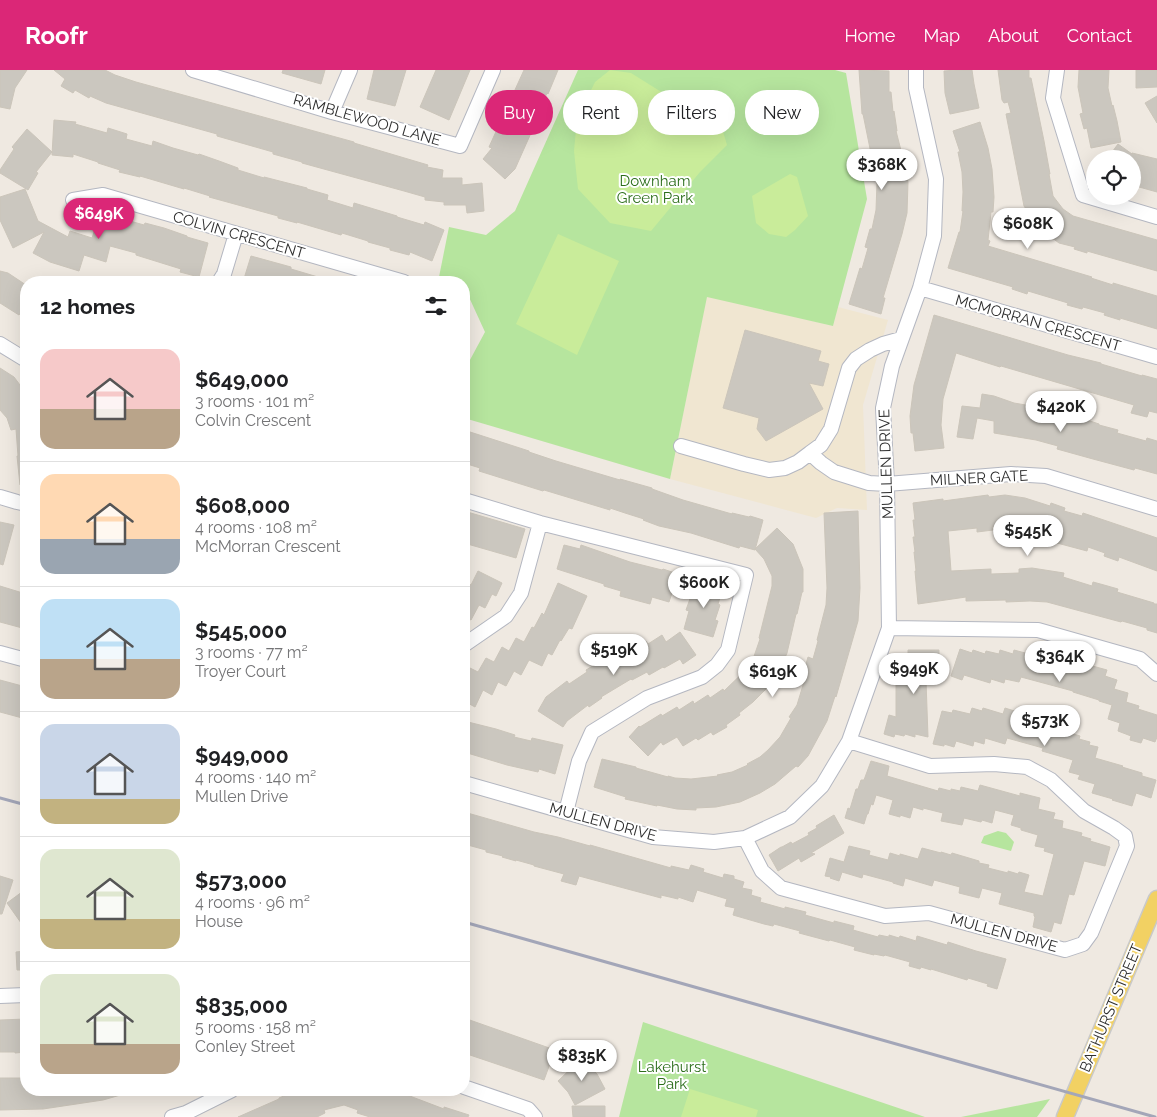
<!DOCTYPE html>
<meta charset="utf-8">
<style>
:root{--surface:#fff;--page:#f2f2f2;--text:#202124;--muted:#757577;--line:#e0e0e0;--accent:#db2777}
body{margin:0;font-family:Raleway,sans-serif;background:var(--page);color:var(--text);height:100vh;display:flex;flex-direction:column;font-size:19px;white-space:nowrap}
*{box-sizing:border-box;margin:0}
p{font-size:16px;color:var(--muted)}
.icon{flex:none;width:28px;height:28px;fill:none;stroke:currentColor;stroke-width:2;stroke-linecap:round;stroke-linejoin:round}
.map{position:relative;flex:1;overflow:hidden}
.side{position:absolute;left:20px;top:206px;width:450px;height:820px;display:flex;flex-direction:column;background:var(--surface);border-radius:20px;box-shadow:0 5px 20px #0002}
.side>*{flex:none}
.top-card{position:absolute;left:485px;top:20px;width:475px;height:45px;display:flex;gap:10px}
.buttons{position:absolute;left:1086px;top:80px;display:grid;gap:10px}
.buttons a{display:grid;place-items:center;width:55px;height:55px;border-radius:50%;background:var(--surface);box-shadow:0 5px 20px #0002;font-size:25px}
.price{position:absolute;translate:-50% -42px;padding:0 11px;border-radius:18px;background:#fff;color:#222;font-size:16px;line-height:32px;filter:drop-shadow(0 1px 2px #0008)}
.price::after{content:'';position:absolute;left:50%;top:30px;width:15px;height:11px;margin-left:-8px;background:inherit;clip-path:polygon(0 0,100% 0,50% 100%)}
.price.selected{background:var(--accent);color:#fff}
ul{padding:0;list-style:none}
li{display:flex;align-items:center;gap:15px;height:125px;padding:0 20px}
li+li{border-top:1px solid var(--line)}
li span{display:grid;place-items:center;flex:none;width:140px;height:100px;border-radius:15px;color:#555}
li>.icon{margin-inline-start:auto}
span .icon{width:60px;height:60px;fill:#fffc;stroke-width:1}
li b{font-size:21px}
h2{display:flex;justify-content:space-between;align-items:center;height:60px;padding:0 20px;font-size:21px}
.chip{padding:0 18px;border-radius:22px;background:var(--surface);box-shadow:0 5px 20px #0002;font-size:18px;line-height:45px}
.chip.selected{background:var(--accent);color:#fff}
header{display:flex;align-items:center;gap:30px;box-sizing:border-box;height:70px;padding:0 25px;background:var(--accent);color:#fff}
header strong{font-size:24px}
nav{display:flex;gap:28px;margin-inline-start:auto;font-size:18px}
.map>svg:first-child{display:block}
.education{fill:#f0e6d1}
.green{fill:#b6e59e}
.pitch{fill:#c9ec9a}
.building{fill:#cbc7bf;stroke:#cbc5ba}
.lines{fill:none;stroke-linecap:round;stroke-linejoin:round}
.minor-casing{stroke:#b4b7c1;stroke-width:16}
.major-casing{stroke:#c9c9c9;stroke-width:19}
.minor{stroke:#fff;stroke-width:14}
.major{stroke:#f2d163;stroke-width:16}
.rail{stroke:#a3a6b8;stroke-width:3}
.labels{text-anchor:middle;dominant-baseline:central;stroke-width:4;stroke-linejoin:round;paint-order:stroke}
.street-label{font-size:15px;fill:#2e2e2e;stroke:#fff}
.park-label{font-size:15px;fill:#2c6e1b;stroke:#fff}
</style>
<header>
<strong>Roofr</strong>
<nav><a>Home</a><a>Map</a><a>About</a><a>Contact</a></nav>
</header>
<div class="map">
<svg width="1157" height="1047" viewBox="0 0 1157 1047">
<rect width="100%" height="100%" fill="#efe9e1"/>
<path class="education" d="M707 226 833 256 838 237 888 250 863 335 867 440 837 438 816 448 670 409Z"/>
<path class="green" d="M578 0H835L846 3 867 129 833 256 707 227 670 409 464 348V301L485 262 468 225 464 224V212H438L449 157 486 165 515 141Z
M998 761 1006 763 1014 772 1011 781 981 773 984 766Z
M643 952 925 1047H619Z
M1050 1029 1037 1047H961Z"/>
<path class="pitch" d="M610 0 631 3 711 53 722 58 727 75 700 102 651 161 610 153 578 119 574 81 577 49 595 12Z
M790 104 797 107 808 146 795 160 786 167 769 164 756 153 752 126Z
M558 164 619 191 577 285 516 254Z
M690 1019 758 1040 756 1047H681Z"/>
<path class="building" d="M0 0H27L15 18 10 39 0 37Z
M54 0H105L115 5 136 12 354 72V73L428 95 427 97 443 100 442 108H462V115L482 113 484 141 467 143 466 135H444V132L425 130V127L404 121 302 93V92L273 84V82L217 66V64L106 33 90 26 89 28 75 20 73 23 61 16 65 9Z
M283 0H325L321 14 282 3Z
M374 0H406L395 36 367 29Z
M436 0H470L449 50 420 37Z
M524 0H558L548 24 547 23 529 63H531L515 99 505 109 483 89 492 78 489 77Z
M859 0 889 1V22H891L893 42 894 41 897 61H896L905 96 908 112 907 143 902 164 883 228H885L881 244 849 234 860 198 862 199 868 178 865 177 870 159H872L876 140 877 113 863 44H862Z
M956 0H972L974 14 979 38 950 44 945 23 944 1Z
M998 0H1029V8H1031L1044 71 1050 104H1049L1053 126 1063 139 1073 146 1157 170V201L1087 181V183L1074 179 1075 177 1059 173 1039 158 1024 136 1006 44 1011 43 1008 32 1004 33 1002 30Z
M1079 0H1109L1108 18 1112 36 1113 35 1117 51 1121 72 1091 78 1087 58 1084 59 1080 44 1083 43 1078 17Z
M1136 0H1157V17L1136 18Z
M1157 26V53L1145 33Z
M54 50 76 52 75 54 107 63 108 58 127 64 126 69 152 76 153 71 173 78 198 85 199 84 219 91 238 98V100L264 108V107L307 118V119L328 125 327 130 353 138 354 133 397 146V147L424 155 425 152 444 160 432 191 410 182 409 185 390 180V178L368 172V171L342 163 341 165 297 152V153L278 148V146L209 127 210 126 184 118V119L140 106V107L119 102 120 100 98 93V92L73 84V87L52 85Z
M980 52 988 78 992 99 994 127 993 142H991L988 170 990 171 988 176 1092 207 1091 208 1113 215V213L1157 226V259L1120 248V250L1104 245 1105 243 1083 237 1082 239 1067 235 1068 233 1028 221 1027 224 1012 219 1013 217 948 198 959 162H960L963 141H962L963 122 962 102 958 82H960L953 61Z
M27 59 52 82 36 102 38 103 28 120 0 103V100L14 79 12 77Z
M1118 74 1132 84V83L1157 89V122L1132 115V89H1107Z
M25 119 38 151 68 167 70 161 92 168 97 153 120 159 123 149 144 155 145 153 164 158 187 166V167L208 173 199 207 180 202 181 199 136 185V183L110 176 106 192 84 185 79 201 50 192 33 183 44 162 13 178 0 150V127Z
M251 186 291 197V199L328 210V212H243Z
M0 201 8 203 26 215V248L19 244V245L0 233Z
M934 245 1068 285 1101 293V294L1142 306V305L1157 309V343L1149 341 1147 347 1131 343 1134 335 1001 296 1000 297 956 283 943 329 941 355 944 378 915 381 913 363H911L910 346 914 315Z
M745 260 821 281 818 291 829 294 823 316 809 313 823 339 766 371 757 359 759 348 723 338Z
M0 298 14 307 26 323V414L20 415 17 386H18L16 359 11 360 7 348 0 340Z
M982 324 994 326 1014 333 1043 338V339L1086 352 1087 350 1099 354V355L1118 360 1117 363 1146 371 1147 368 1157 371V404L1135 398 1134 400 1093 389 1057 379 1058 376 1036 370 994 363V351L977 348 973 369 957 367 962 336 980 338Z
M467 361 529 381V382L556 391 620 410V409L652 418V419L683 430 732 444V443L749 447 750 446 763 450 755 480 740 476 739 478 691 463 659 456 643 450 644 449 625 443 610 438V440L544 420 543 421 479 401 480 398 464 393V373Z
M988 425 989 427 1005 425 1025 428 1050 436 1051 433 1065 438 1064 441 1082 446 1083 443 1157 468V501L1119 487 1118 491 1104 486 1105 483 1088 477 1087 481 1057 473 1059 468 1023 456V459L1002 456 992 457 993 460 977 462V458L948 461 951 501 991 499V504L1019 503V499L1032 498 1064 503 1063 507 1092 516 1093 512 1104 515 1118 519 1117 522 1154 533V534H1157V563L1147 560V558L1122 551 1121 552 1047 532 1030 531 1006 532V530L966 531V527L918 534 915 501H916L914 482H915L913 467H915L913 450H915L913 433 943 429V431Z
M464 441 525 459 516 488 464 473Z
M858 441 860 518 858 551 836 627 835 626 827 651 808 686 798 697 796 696 775 714 760 723 740 732 716 737 696 738V740L677 739 657 735V736L625 729 626 727 594 717 602 689 636 697V698L668 707V706L675 708 691 709 718 706 717 705 732 702 748 695 747 694 760 687 768 680 780 667 791 648 789 647 797 635 807 602 804 601 808 587 813 589 818 571 817 570 826 535 827 518 824 443Z
M0 452 14 455 3 495 0 494Z
M777 458 793 474 803 499V522H802L797 544H796L787 583 781 597 785 599 777 617 772 613 753 632 739 643 740 645 726 655 727 657 713 665 711 662 698 670 696 668 683 676 677 667 663 675 661 672 648 686 629 667 639 656 640 657 661 644 662 646 677 637 679 640 693 631 694 634 708 625 710 628 723 619 724 621 751 595 760 569 759 568 772 516V506L764 489 755 479Z
M564 475 580 479 581 475 630 492 662 500 663 499 678 504 669 532 652 527 650 534 620 526 621 521 604 516V514L557 499Z
M478 501 502 513 496 526 492 524 485 538 479 535 471 550 464 546V511L471 515Z
M696 511 723 518 718 534 720 535 715 550 718 551 713 567 684 559 689 541 686 540 691 526H692Z
M558 513 587 526 572 559 569 558 561 571 560 570 552 585 548 583 542 596 529 590 521 605 514 601 506 616 498 612 492 625 483 620 475 637 464 631V611L470 598 478 602 486 588 494 592 502 577 509 581 516 568 524 572 532 557 534 558 542 543 544 545Z
M0 516 26 524V559L0 552Z
M680 562 696 585 683 594 680 589 664 598 663 597 649 605 647 602 632 610 631 609 601 627 602 628 589 637 588 635 567 651 563 657 538 641 546 627 567 611 569 614 587 602 586 600 613 584 614 585 630 576 632 580 646 571 648 574 662 565 666 572Z
M960 579 972 583 973 580 985 584 986 581 999 584 1000 580 1013 584 1014 580 1029 584 1030 580 1042 583V582L1107 600 1105 606 1117 610 1114 619 1128 623 1126 632 1139 636 1138 639 1157 645V667L1155 672 1143 668 1141 673 1130 670 1131 666 1118 661 1120 653 1108 649 1112 635 1099 631V630L1073 622V621L1021 607 1019 612 1005 609 1004 613 991 609 990 613 964 605 962 610 951 606Z
M908 580H939V602L937 601V610L926 611 928 667 915 664V667L905 664 904 666 895 664 894 667 884 664 889 645 896 647V614H901L900 597H908Z
M0 610 26 617V649L0 642Z
M972 638 982 641 983 638 1003 644 1005 638 1024 644 1026 638 1047 643V644L1063 649V651L1073 654 1070 663 1080 666 1079 669 1090 672 1089 675 1098 677 1095 688 1123 696 1122 697 1142 703V706L1156 710 1151 728 1136 723 1132 736 1112 730 1113 729 1092 723 1095 714 1078 709 1080 705 1069 702 1073 690 1042 681 1043 678 1007 668 1005 674 985 668 984 674 974 671 973 676 956 671 954 677 944 674V676L933 674 942 641 952 643 953 640 970 644Z
M464 651 496 659 515 665 514 667 531 671 532 668 563 675 555 704 539 699 538 702 507 695 464 682Z
M871 691 889 696 887 706 938 721 939 718 951 721V719L960 721 961 717 978 721 980 715 1020 726V723L1040 728 1038 739 1055 743 1053 749 1063 751 1062 758 1082 763 1081 766 1091 769 1090 771 1110 777 1105 796 1084 791 1074 825 1069 824 1061 854 1054 852 1051 862 1033 857 1035 847 1034 846V843L999 834 1002 823 982 818 979 828 959 823 960 817 934 810 932 816 905 808 903 816 893 813V812L863 804 862 808 842 802 839 811 830 808 831 807 825 806 830 788 844 792 849 776 870 781 869 785 888 790 890 783 900 786V784L918 789 922 778 941 783V782L951 785 952 783 979 791V793L989 795 988 798 1008 803V801L1018 804 1019 802 1029 805 1024 822 1043 826 1054 784 1044 781 1045 778 1035 776 1038 765 1021 760V758L1011 755 1014 745 995 740 992 753 982 750 981 752 964 748 962 755 941 751 943 743 923 738V740L913 737 910 748 900 745V747L889 744 893 730 876 725 873 735 871 734 868 744H867L864 754 845 748 848 738 850 739 856 719H858L861 710H864Z
M464 742 534 762 558 767 590 776V775L671 798V796L689 800 691 795 704 799 703 802 723 808 724 804 734 806V809L744 812 742 818 752 820 751 825 761 828 760 832 785 839V837L806 842 805 845 834 853V851L854 856 853 860 878 867 879 865 889 867V865L899 868 900 866 916 871 917 866 947 875 948 872 976 881 1006 889 997 919 987 916 988 914 968 908 967 910 931 899V900L921 897 920 899 909 896 910 892 885 885 884 886 874 884V885L854 880 855 877 830 870 829 871 799 863 800 861 774 854 773 856 764 854 733 845 735 838 725 836 727 829 697 820 693 832 678 827V829L661 825V828L579 806 576 815 561 811 564 804 534 796V795L516 790V791L502 787 503 786 486 782V780L464 774Z
M834 745 844 763 811 783 815 784 801 792 799 788 778 801 769 785 781 777H782L791 772 792 774 809 765 808 763 817 758 816 756Z
M0 806 13 810 2 844H0Z
M26 819V860L7 833Z
M26 881V900H17L16 882Z
M464 948 555 980 544 1010 464 983Z
M26 949V982L15 983V982H0V950Z
M582 988 597 1004 605 1019 575 1035 568 1022 558 1011Z
M0 1008H26V1020H124V1024L103 1030 43 1039 0 1040Z
M298 1020H394L444 1039V1037L469 1045 468 1047H370L357 1043 358 1040 344 1035 324 1040 325 1043 317 1047H238L279 1029V1028Z
M572 1036H605V1047H573Z"/>
<g class="lines">
<defs>
<path id="minor" d="M193 0 332 42 460 76 493 0
M1057 0 1053 28 1083 125 1157 147
M332 42 350 0
M73 130 103 125 404 212
M219 212 224 204 236 164
M920 218 1157 287
M0 274 26 290
M681 376 744 394 769 400 785 398 798 392 810 383 821 393 834 402 869 413 887 414 1011 404 1046 406 1157 439
M810 383 821 375 831 359 849 298 856 289 870 280 883 274 901 269
M0 427 17 432 26 434
M464 430 540 453 746 505 728 580 717 595 702 607 647 628 592 662 579 691 566 742
M889 558 1038 560 1140 589 1157 604
M464 575 506 546 521 523 540 453
M0 583 26 590
M464 713 653 767 714 772 745 768 790 747 822 716 849 671 889 558 887 414 883 338 892 296 920 218 934 166 936 109 916 18V0
M745 768 762 801 781 818 885 846 929 843 1065 880 1083 874 1091 863 1127 776 1125 766 1114 758 1084 741 1051 710 1027 697 994 694 930 696 849 671
M0 926 26 925
M464 1017 528 1039 535 1047
M172 1047 186 1043 232 1020"/>
<path id="major" d="M1065 1047 1157 829"/>
</defs>
<use href="#minor" class="minor-casing"/>
<use href="#major" class="major-casing"/>
<use href="#minor" class="minor"/>
<use href="#major" class="major"/>
<path class="rail" d="M0 728 26 735
M464 852 1155 1047"/>
</g>
<g class="labels">
<g class="street-label">
<text transform="translate(367 50) rotate(16)">RAMBLEWOOD LANE</text>
<text transform="translate(239 165) rotate(16)">COLVIN CRESCENT</text>
<text transform="translate(1038 253) rotate(16)">MCMORRAN CRESCENT</text>
<text transform="translate(886 394) rotate(-92)">MULLEN DRIVE</text>
<text transform="translate(979 408) rotate(-3)">MILNER GATE</text>
<text transform="translate(603 752) rotate(15)">MULLEN DRIVE</text>
<text transform="translate(1004 863) rotate(15)">MULLEN DRIVE</text>
<text transform="translate(1111 938) rotate(-67)">BATHURST STREET</text>
</g>
<g class="park-label">
<text x="655" y="111">Downham<tspan x="655" dy="17">Green Park</tspan></text>
<text x="672" y="997">Lakehurst<tspan x="672" dy="17">Park</tspan></text>
</g>
</g>
</svg>
<div class="buttons">
<a><svg class="icon" aria-label="locate" viewBox="0 0 24 24"><circle cx="12" cy="12" r="6"/><path d="M12 2v4M12 18v4M2 12h4M18 12h4"/></svg></a>
</div>
<b class="price" style="left:882px;top:121px">$368K</b>
<b class="price selected" style="left:99px;top:170px">$649K</b>
<b class="price" style="left:1028px;top:180px">$608K</b>
<b class="price" style="left:1061px;top:363px">$420K</b>
<b class="price" style="left:1028px;top:487px">$545K</b>
<b class="price" style="left:704px;top:539px">$600K</b>
<b class="price" style="left:614px;top:606px">$519K</b>
<b class="price" style="left:1060px;top:613px">$364K</b>
<b class="price" style="left:914px;top:625px">$949K</b>
<b class="price" style="left:773px;top:628px">$619K</b>
<b class="price" style="left:1045px;top:677px">$573K</b>
<b class="price" style="left:582px;top:1012px">$835K</b>
<div class="top-card">
<a class="chip selected">Buy</a>
<a class="chip">Rent</a>
<a class="chip">Filters</a>
<a class="chip">New</a>
</div>
<section class="side">
<h2>12 homes<svg class="icon" aria-label="filters" viewBox="0 0 24 24"><path d="M4 7h16M4 17h16"/><circle cx="9" cy="7" r="2"/><circle cx="15" cy="17" r="2"/></svg></h2>
<ul>
<li><span style="background:linear-gradient(#f6c9c9 60%,#b9a48a 0)"><svg class="icon" aria-label="home" viewBox="0 0 24 24"><path d="M3 11l9-7 9 7M6 9v11h12V9"/></svg></span><div><b>$649,000</b><p>3 rooms · 101 m²</p><p>Colvin Crescent</p></div></li>
<li><span style="background:linear-gradient(#ffd9b3 65%,#9aa5b1 0)"><svg class="icon" aria-label="home" viewBox="0 0 24 24"><path d="M3 11l9-7 9 7M6 9v11h12V9"/></svg></span><div><b>$608,000</b><p>4 rooms · 108 m²</p><p>McMorran Crescent</p></div></li>
<li><span style="background:linear-gradient(#bfe0f5 60%,#b9a48a 0)"><svg class="icon" aria-label="home" viewBox="0 0 24 24"><path d="M3 11l9-7 9 7M6 9v11h12V9"/></svg></span><div><b>$545,000</b><p>3 rooms · 77 m²</p><p>Troyer Court</p></div></li>
<li><span style="background:linear-gradient(#c9d6e8 75%,#c2b280 0)"><svg class="icon" aria-label="home" viewBox="0 0 24 24"><path d="M3 11l9-7 9 7M6 9v11h12V9"/></svg></span><div><b>$949,000</b><p>4 rooms · 140 m²</p><p>Mullen Drive</p></div></li>
<li><span style="background:linear-gradient(#dfe7d0 70%,#c2b280 0)"><svg class="icon" aria-label="home" viewBox="0 0 24 24"><path d="M3 11l9-7 9 7M6 9v11h12V9"/></svg></span><div><b>$573,000</b><p>4 rooms · 96 m²</p><p>House</p></div></li>
<li><span style="background:linear-gradient(#dfe7d0 70%,#b9a48a 0)"><svg class="icon" aria-label="home" viewBox="0 0 24 24"><path d="M3 11l9-7 9 7M6 9v11h12V9"/></svg></span><div><b>$835,000</b><p>5 rooms · 158 m²</p><p>Conley Street</p></div></li>
</ul>
</section>
</div>
